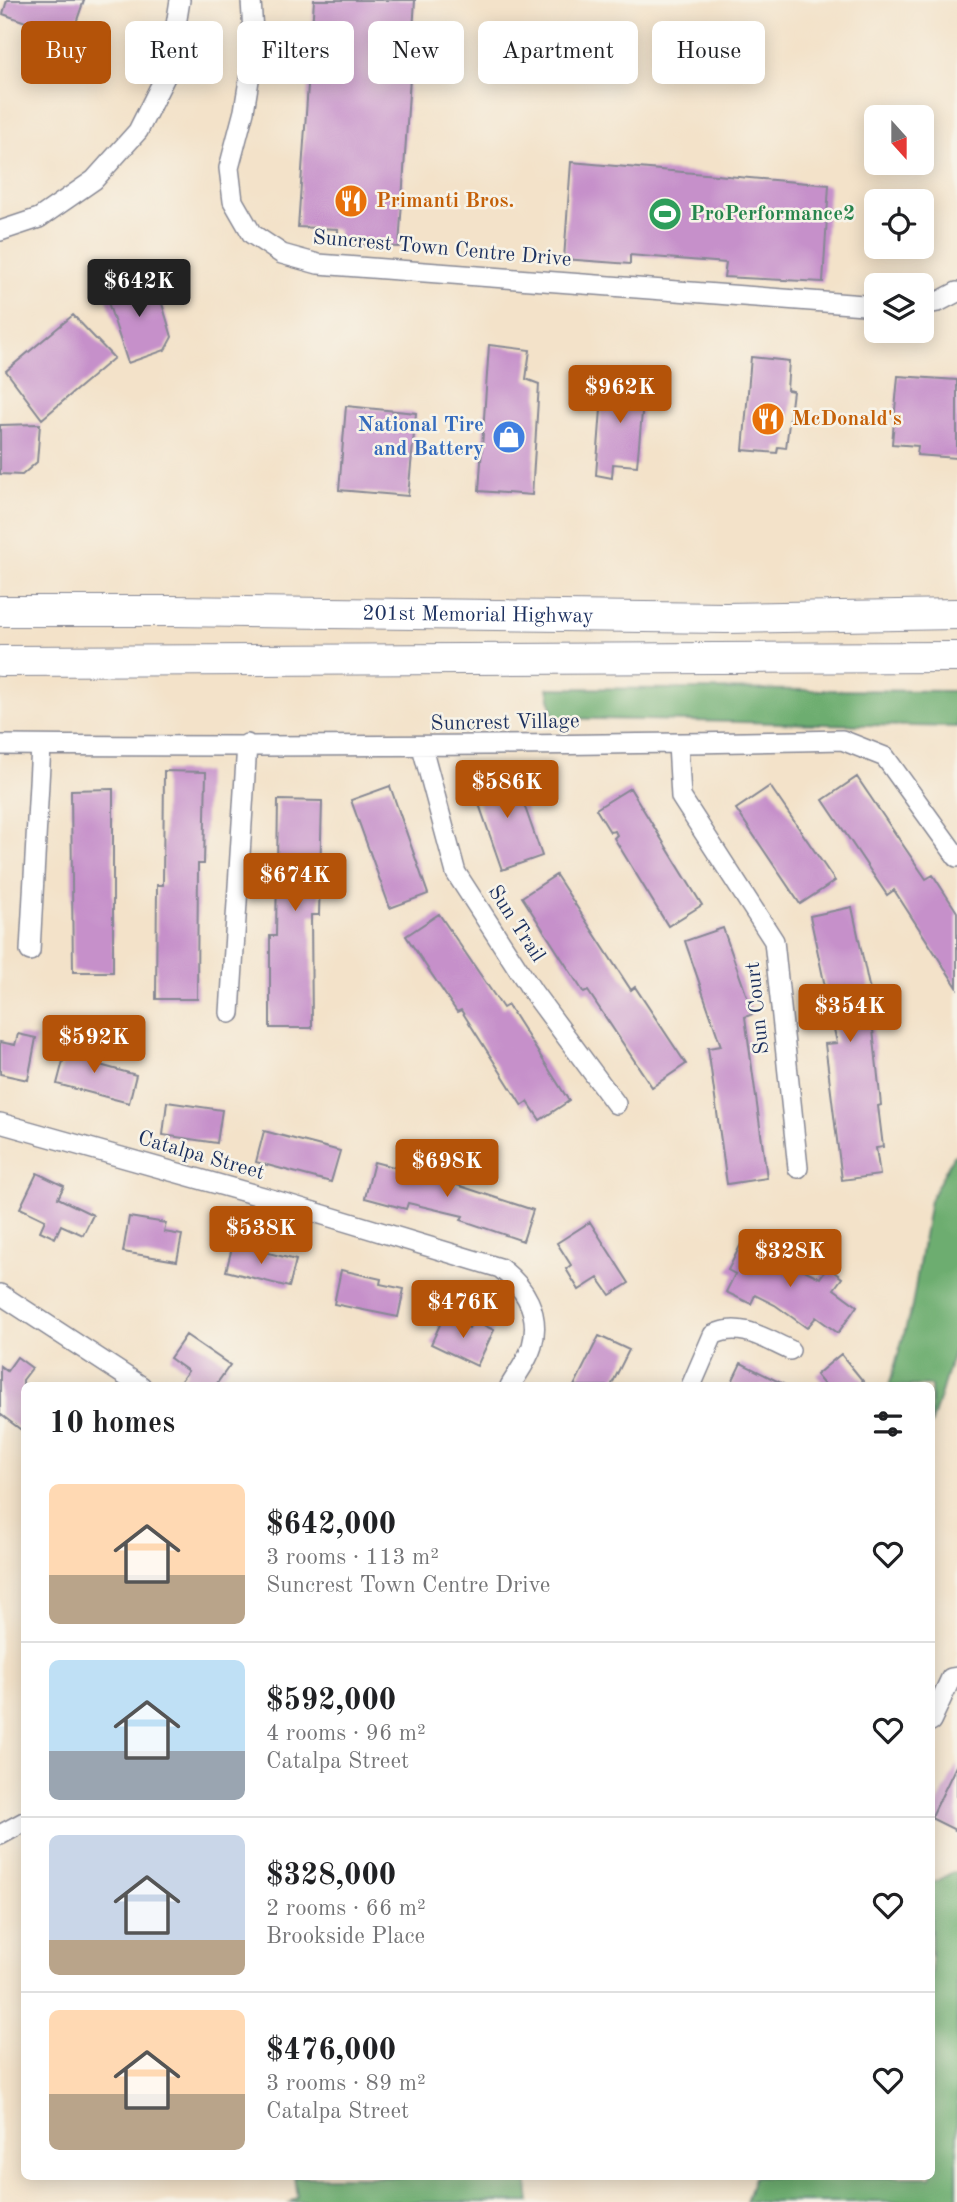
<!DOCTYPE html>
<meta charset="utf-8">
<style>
:root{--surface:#fff;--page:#f2f2f2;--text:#202124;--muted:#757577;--line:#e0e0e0;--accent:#b45309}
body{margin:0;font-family:"Old Standard TT",serif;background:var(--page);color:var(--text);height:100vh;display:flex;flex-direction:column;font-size:26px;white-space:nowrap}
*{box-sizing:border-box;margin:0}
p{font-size:23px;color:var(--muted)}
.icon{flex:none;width:38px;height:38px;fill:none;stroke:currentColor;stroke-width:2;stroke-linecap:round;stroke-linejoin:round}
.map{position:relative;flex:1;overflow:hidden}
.details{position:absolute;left:21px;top:1382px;width:914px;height:798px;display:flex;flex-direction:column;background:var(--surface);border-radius:10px;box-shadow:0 4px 18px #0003}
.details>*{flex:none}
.top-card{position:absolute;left:21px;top:21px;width:915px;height:63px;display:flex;gap:14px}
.needle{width:46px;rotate:159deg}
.fabs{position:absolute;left:864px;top:105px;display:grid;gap:14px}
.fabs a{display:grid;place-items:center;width:70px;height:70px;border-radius:10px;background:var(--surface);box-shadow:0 4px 18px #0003;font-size:35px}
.price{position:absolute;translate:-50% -60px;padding:0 16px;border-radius:7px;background:var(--accent);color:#fff;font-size:23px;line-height:46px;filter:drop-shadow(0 2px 4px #0008)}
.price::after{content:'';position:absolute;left:50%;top:42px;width:21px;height:16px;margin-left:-10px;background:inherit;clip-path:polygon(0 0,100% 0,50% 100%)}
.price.active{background:#222;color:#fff}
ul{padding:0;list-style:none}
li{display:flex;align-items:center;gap:21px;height:175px;padding:0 28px}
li+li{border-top:2px solid var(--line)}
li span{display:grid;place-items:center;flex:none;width:196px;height:140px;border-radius:10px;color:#555}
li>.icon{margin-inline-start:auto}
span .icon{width:84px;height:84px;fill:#fffc;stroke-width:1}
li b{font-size:30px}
h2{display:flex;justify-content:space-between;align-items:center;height:84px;padding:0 28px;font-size:30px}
.chip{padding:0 24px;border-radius:10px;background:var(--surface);box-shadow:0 4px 18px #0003;font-size:24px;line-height:63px}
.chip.active{background:var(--accent);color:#fff}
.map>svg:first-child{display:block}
.forest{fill:#6dad6f;stroke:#446e66;stroke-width:2}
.building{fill:#c690ca}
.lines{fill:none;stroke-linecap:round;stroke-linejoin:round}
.minor-casing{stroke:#878894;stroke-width:22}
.primary-casing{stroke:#878894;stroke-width:32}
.minor{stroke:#fff;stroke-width:19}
.primary{stroke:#fff;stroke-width:30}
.labels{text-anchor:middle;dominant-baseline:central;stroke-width:5;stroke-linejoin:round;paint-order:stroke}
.food-label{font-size:21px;font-weight:bold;fill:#c56008;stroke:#f7f3e8;text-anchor:start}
.leisure-label{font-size:21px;font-weight:bold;fill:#27864d;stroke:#f7f3e8;text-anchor:start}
.street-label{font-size:21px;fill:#1b2f5e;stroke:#f7f3e8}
.shop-label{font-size:21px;font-weight:bold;fill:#366cbe;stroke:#f7f3e8;text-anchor:end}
</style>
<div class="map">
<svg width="957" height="2202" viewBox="0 0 957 2202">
<rect width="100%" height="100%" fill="#f7f3e8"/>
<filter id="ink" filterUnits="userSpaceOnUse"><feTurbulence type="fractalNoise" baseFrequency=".0143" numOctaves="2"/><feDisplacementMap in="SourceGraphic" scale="14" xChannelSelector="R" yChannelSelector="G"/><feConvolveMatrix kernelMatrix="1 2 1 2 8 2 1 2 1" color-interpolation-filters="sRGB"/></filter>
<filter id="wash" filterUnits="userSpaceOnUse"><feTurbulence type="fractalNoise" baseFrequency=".00686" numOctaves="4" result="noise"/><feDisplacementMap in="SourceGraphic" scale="28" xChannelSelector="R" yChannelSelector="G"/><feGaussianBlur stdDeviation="1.57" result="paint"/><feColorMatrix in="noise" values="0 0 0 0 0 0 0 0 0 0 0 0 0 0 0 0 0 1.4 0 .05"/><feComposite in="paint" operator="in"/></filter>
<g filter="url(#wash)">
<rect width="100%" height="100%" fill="#f3e2c9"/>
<path class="forest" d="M548 688 957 691V727L554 718Z
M957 1154V1340L931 1426V1386H889L912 1306 930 1200 953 1156Z
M953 1872H957V2202H746L754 2177H931V1884Z
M294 2177H527L530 2202H290L297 2197Z"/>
<g id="blocks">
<path class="building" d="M7 0H84L76 23 80 33 56 42 46 39 49 30 3 14Z
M314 0H415L399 247 338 244V229L298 227Z
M571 162 829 185 823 282 724 277 726 263 630 255V264L564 259Z
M154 277 172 337 165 350 128 363 104 290Z
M73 315 114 358 42 419 6 371Z
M489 345 530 350 526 379 539 384 532 495 479 491Z
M751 357 789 361 787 390 793 391 786 448 778 447 777 453 743 450Z
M898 376 957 380V458L917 455 918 446 892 444Z
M618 379 645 381 637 466 613 464 612 478 596 475 603 383 617 384Z
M346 406 416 413 408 496 339 490Z
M40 424 37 462 22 475 0 474V425Z
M512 770 542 856 502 870 472 784Z
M164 771 206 772 204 864H198L197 999H156L157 885H163Z
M857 777 926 879 933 875 957 912V987L894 890 887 895 823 800Z
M390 786 428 894 390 908 351 800Z
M770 786 835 881 800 904 736 809Z
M630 788 702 905 668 926 614 838 617 835 615 831 610 832 596 809Z
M113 789V972H73L71 790Z
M278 800 322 801 319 915H311L312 1028H270V936H276Z
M556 875 631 990 635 987 686 1064 652 1087 588 991 584 993 522 897Z
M852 907 876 1019 872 1020 881 1105 878 1106 883 1147 876 1148 880 1175 842 1180 825 1044 837 1043 810 916Z
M439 914 503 1008 508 1005 569 1101 540 1120 528 1102 522 1106 461 1010 457 1012 406 936Z
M723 928 753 1014 745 1017 767 1178 727 1184 708 1048 721 1046 685 941Z
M18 1034 36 1038 28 1080 0 1074V1042L15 1045Z
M68 1042 103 1055 100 1065 136 1075 129 1103 57 1084Z
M167 1102 222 1110 217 1143 163 1135Z
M264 1131 340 1151 331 1182 256 1162Z
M374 1162 424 1175 426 1166 448 1172 445 1181 533 1210 523 1241 461 1220 463 1216 408 1203 406 1209 365 1198Z
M37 1173 64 1186 58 1198 93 1215 83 1235 61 1225 55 1238 40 1231 45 1220 20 1208Z
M129 1217 166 1223 164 1232 182 1235 177 1261 123 1252Z
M590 1222 629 1283 610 1295 598 1278 579 1290 566 1269 571 1265 557 1243Z
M233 1244 296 1260 289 1287 226 1271Z
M741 1244 784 1265 786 1261 820 1278 827 1267 842 1278 834 1289 857 1306 838 1333 816 1317 807 1328 775 1305 755 1295 751 1304 726 1292 735 1274 728 1270Z
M341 1270 381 1279 380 1284 404 1289 398 1317 334 1304Z
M444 1316 469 1328 473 1320 494 1330 477 1366 431 1344Z
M186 1335 230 1365 215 1386H177L188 1371 170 1358Z
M599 1336 629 1350 611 1386H574Z
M841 1354 867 1386H825L816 1375Z
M17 1357 32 1368 23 1380 24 1432 0 1414V1366L7 1371Z
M741 1363 787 1386H730Z
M957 1764V1831L931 1818Z"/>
</g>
</g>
<g filter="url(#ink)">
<use href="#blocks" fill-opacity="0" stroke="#878894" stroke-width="2"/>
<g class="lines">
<defs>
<path id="minor" d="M251 0 254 49 244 111 229 168 233 201 252 234 282 254 318 264 877 306
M0 231 39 218 94 180 138 131 169 69 180 0
M922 305 938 302 957 292
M678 744 681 797 774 941 798 1168
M0 745C281 747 562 746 842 740L885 757 957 857
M422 747 456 873 533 992 616 1104
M30 951 41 746
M230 1013 247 744
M0 1123 274 1200 500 1268C525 1287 541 1313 532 1346 528 1360 517 1374 510 1386
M0 1294 141 1386
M691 1386 713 1335C740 1321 765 1339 790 1350
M931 1721 951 1678 957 1677
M0 1835 24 1822"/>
<g id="primary">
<path id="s1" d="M0 611H172L726 618 957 614"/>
<path d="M0 661 957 657"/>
</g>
</defs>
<use href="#minor" class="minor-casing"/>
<use href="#primary" class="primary-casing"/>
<use href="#minor" class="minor"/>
<use href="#primary" class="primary"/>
</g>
</g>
<defs>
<symbol id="restaurant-disc" viewBox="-11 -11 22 22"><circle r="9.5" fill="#e8710a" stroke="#f7f3e8"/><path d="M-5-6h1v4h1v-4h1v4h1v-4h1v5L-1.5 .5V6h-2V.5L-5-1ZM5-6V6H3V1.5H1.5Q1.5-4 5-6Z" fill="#fff"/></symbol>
<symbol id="stadium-disc" viewBox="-11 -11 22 22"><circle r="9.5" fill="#2e9e5b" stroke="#f7f3e8"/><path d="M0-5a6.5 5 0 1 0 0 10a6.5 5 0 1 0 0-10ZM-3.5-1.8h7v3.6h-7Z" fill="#fff"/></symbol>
<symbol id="shop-disc" viewBox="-11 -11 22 22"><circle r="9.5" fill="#3f7fe0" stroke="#f7f3e8"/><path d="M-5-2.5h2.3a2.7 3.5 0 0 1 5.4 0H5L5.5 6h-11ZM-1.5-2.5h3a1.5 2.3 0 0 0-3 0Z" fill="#fff"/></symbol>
</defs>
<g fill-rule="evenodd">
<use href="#restaurant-disc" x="332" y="182" width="38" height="38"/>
<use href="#stadium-disc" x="646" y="195" width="38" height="38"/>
<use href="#restaurant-disc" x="749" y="400" width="38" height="38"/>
<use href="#shop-disc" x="490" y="418" width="38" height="38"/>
</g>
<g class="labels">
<g class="food-label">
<text x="376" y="201">Primanti Bros.</text>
<text x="792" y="419">McDonald's</text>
</g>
<g class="leisure-label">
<text x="690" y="214">ProPerformance2</text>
</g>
<g class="street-label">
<text transform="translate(442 249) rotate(5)">Suncrest Town Centre Drive</text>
<text stroke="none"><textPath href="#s1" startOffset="478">201st Memorial Highway</textPath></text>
<text transform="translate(505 723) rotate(-1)">Suncrest Village</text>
<text transform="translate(516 924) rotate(57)">Sun Trail</text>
<text transform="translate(758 1008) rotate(-96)">Sun Court</text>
<text transform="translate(201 1156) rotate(16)">Catalpa Street</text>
</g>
<g class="shop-label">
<text x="484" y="425">National Tire<tspan x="484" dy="24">and Battery</tspan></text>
</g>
</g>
</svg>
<div class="fabs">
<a><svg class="needle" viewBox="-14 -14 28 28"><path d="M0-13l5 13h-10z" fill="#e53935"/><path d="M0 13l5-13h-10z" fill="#757577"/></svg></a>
<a><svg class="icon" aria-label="locate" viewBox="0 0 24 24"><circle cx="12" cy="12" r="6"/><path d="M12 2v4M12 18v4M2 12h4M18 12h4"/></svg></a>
<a><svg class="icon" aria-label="layers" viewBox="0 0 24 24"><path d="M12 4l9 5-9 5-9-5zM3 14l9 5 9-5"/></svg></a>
</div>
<b class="price active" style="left:139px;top:319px">$642K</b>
<b class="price" style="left:620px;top:425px">$962K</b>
<b class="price" style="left:507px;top:820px">$586K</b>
<b class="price" style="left:295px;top:913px">$674K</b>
<b class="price" style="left:850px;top:1044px">$354K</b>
<b class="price" style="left:94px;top:1075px">$592K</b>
<b class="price" style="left:447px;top:1199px">$698K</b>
<b class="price" style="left:261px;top:1266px">$538K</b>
<b class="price" style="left:790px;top:1289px">$328K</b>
<b class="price" style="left:463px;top:1340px">$476K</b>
<div class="top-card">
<a class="chip active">Buy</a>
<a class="chip">Rent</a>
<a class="chip">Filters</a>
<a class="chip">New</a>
<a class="chip">Apartment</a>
<a class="chip">House</a>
</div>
<section class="details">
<h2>10 homes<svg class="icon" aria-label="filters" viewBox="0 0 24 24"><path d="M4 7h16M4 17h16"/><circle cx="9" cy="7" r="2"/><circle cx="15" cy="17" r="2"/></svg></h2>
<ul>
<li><span style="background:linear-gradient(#ffd9b3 65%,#b9a48a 0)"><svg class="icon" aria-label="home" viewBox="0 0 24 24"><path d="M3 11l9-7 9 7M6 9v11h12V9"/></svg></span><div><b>$642,000</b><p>3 rooms · 113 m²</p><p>Suncrest Town Centre Drive</p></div><svg class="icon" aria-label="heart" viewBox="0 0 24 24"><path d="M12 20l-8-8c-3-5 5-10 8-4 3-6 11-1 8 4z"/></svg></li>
<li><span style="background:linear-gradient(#bfe0f5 65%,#9aa5b1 0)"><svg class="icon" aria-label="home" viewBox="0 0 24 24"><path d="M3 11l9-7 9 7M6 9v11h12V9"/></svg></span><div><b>$592,000</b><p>4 rooms · 96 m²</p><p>Catalpa Street</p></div><svg class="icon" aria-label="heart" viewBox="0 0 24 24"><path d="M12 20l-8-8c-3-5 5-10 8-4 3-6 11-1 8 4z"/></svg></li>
<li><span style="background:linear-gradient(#c9d6e8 75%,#b9a48a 0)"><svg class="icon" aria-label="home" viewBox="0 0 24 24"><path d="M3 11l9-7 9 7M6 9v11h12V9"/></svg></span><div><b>$328,000</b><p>2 rooms · 66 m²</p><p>Brookside Place</p></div><svg class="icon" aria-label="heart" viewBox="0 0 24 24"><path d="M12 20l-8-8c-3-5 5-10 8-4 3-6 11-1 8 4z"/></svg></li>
<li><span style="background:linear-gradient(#ffd9b3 60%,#b9a48a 0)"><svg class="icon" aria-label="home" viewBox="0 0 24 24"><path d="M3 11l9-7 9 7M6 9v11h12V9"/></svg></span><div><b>$476,000</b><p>3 rooms · 89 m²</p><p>Catalpa Street</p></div><svg class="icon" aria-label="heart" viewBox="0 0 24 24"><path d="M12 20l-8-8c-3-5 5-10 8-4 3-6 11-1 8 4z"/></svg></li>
</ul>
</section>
</div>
